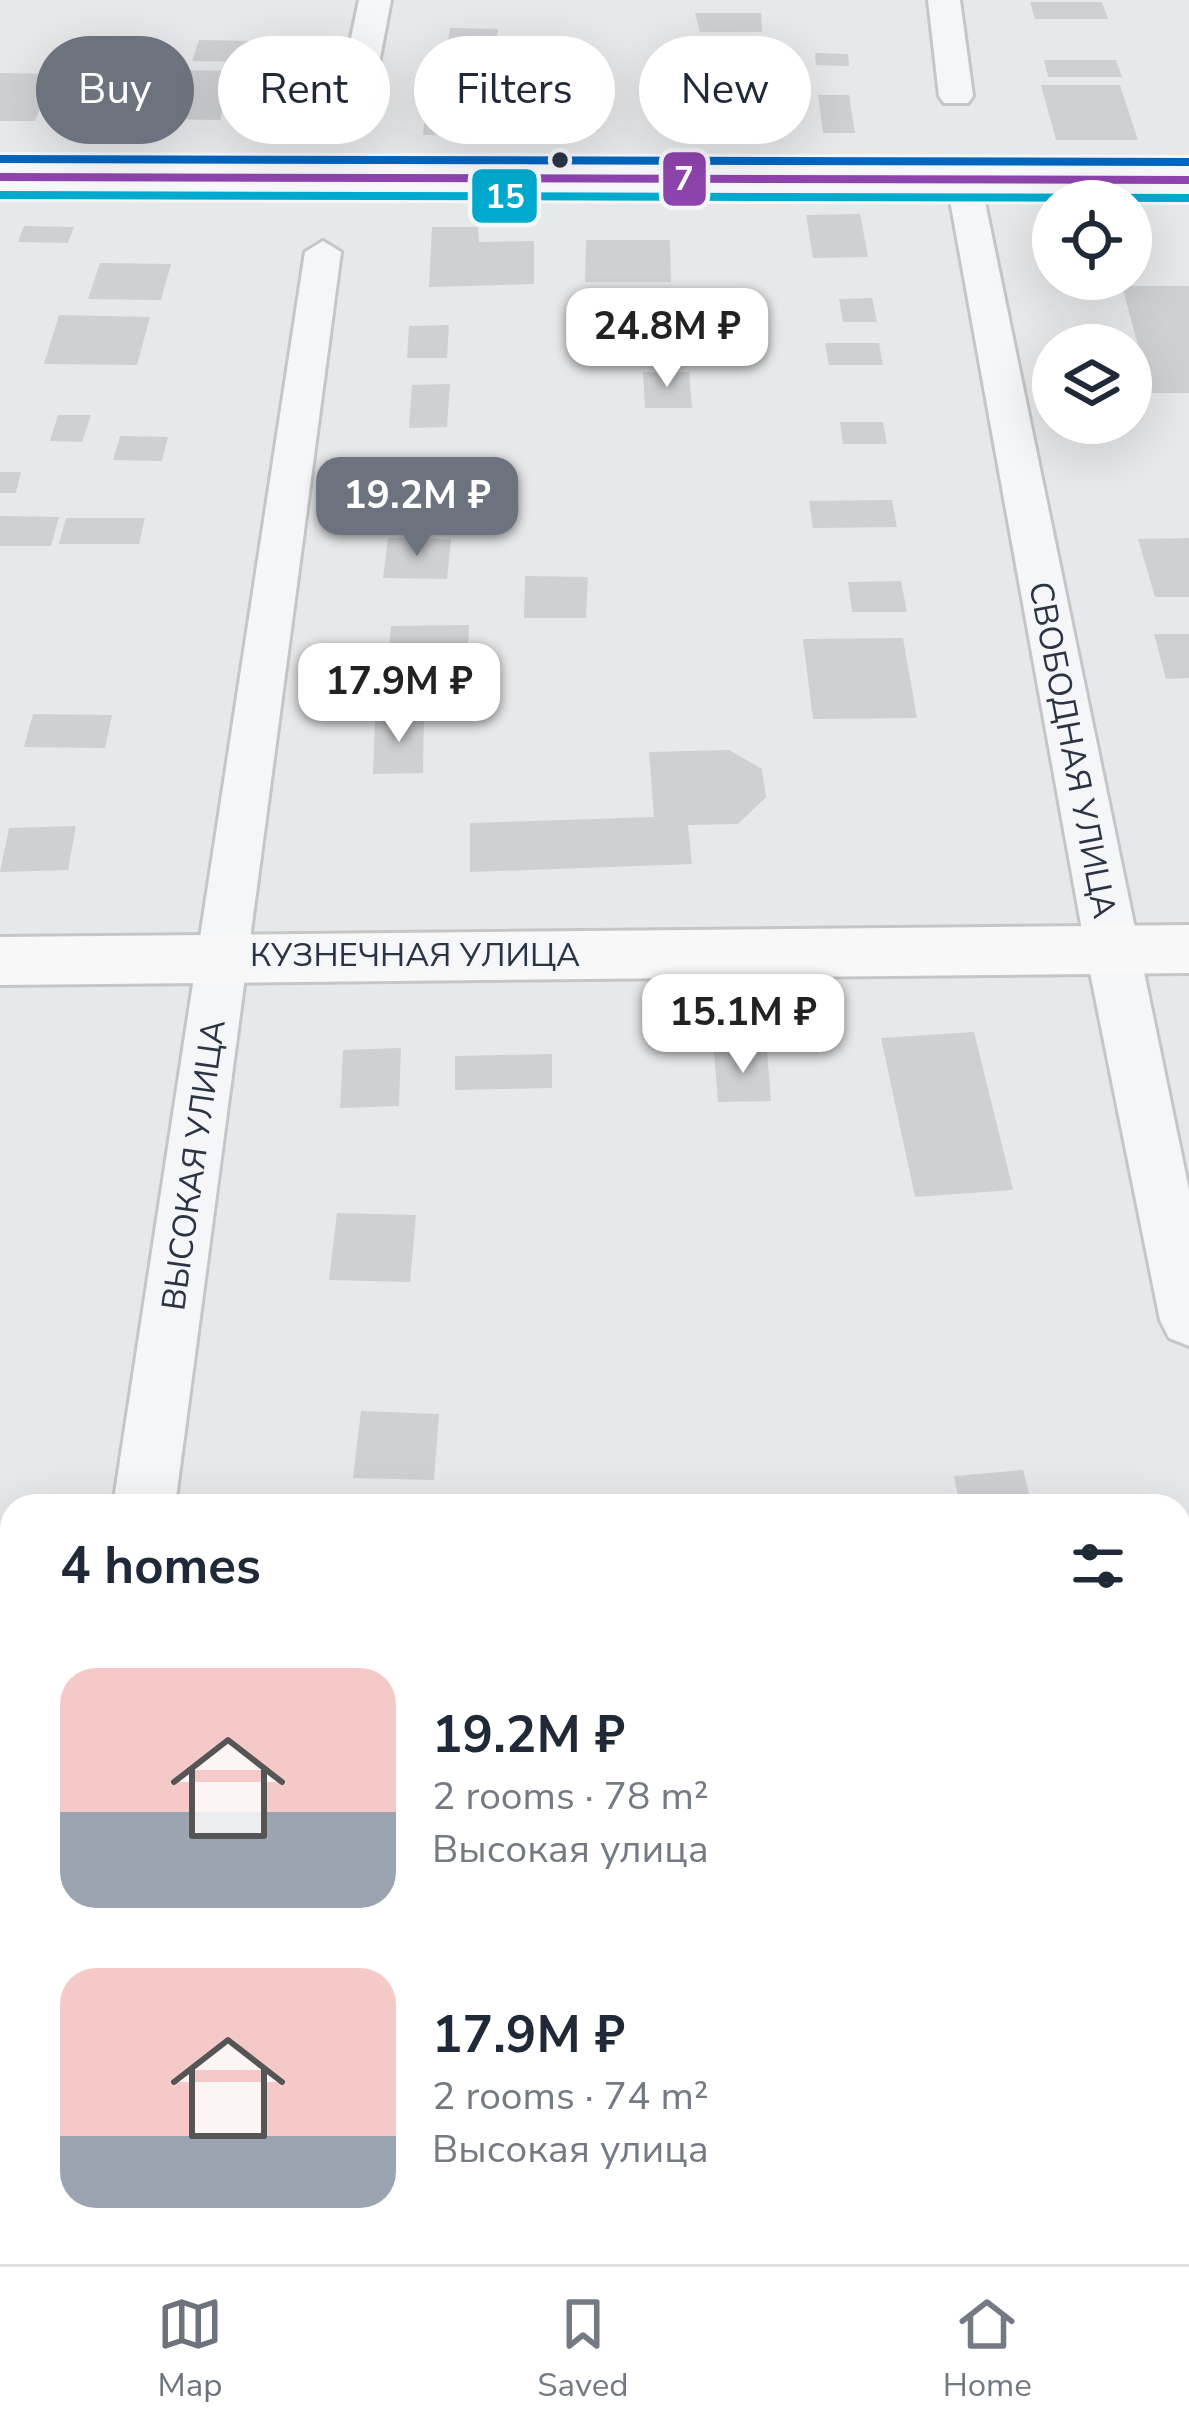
<!DOCTYPE html>
<meta charset="utf-8">
<style>
:root{--surface:#fff;--page:#f6f6f7;--text:#1f2937;--muted:#747a83;--line:#e0e1e3;--accent:#6c737f}
body{margin:0;font-family:"Nunito Sans",sans-serif;background:var(--page);color:var(--text);height:100vh;display:flex;flex-direction:column;font-size:45px;white-space:nowrap}
*{box-sizing:border-box;margin:0}
p{font-size:39px;color:var(--muted)}
.icon{flex:none;width:66px;height:66px;fill:none;stroke:currentColor;stroke-width:2;stroke-linecap:round;stroke-linejoin:round}
.map{position:relative;flex:1;overflow:hidden}
.sheet{position:absolute;left:0px;top:1494px;width:1191px;height:771px;display:flex;flex-direction:column;background:var(--surface);border-radius:36px 36px 0 0;box-shadow:0 12px 48px #0002}
.sheet>*{flex:none}
.guide{position:absolute;left:36px;top:36px;width:1119px;height:108px;display:flex;gap:24px}
.controls{position:absolute;left:1032px;top:180px;display:grid;gap:24px}
.controls a{display:grid;place-items:center;width:120px;height:120px;border-radius:50%;background:var(--surface);box-shadow:0 12px 48px #0002;font-size:60px}
.price{position:absolute;translate:-50% -102px;padding:0 27px;border-radius:24px;background:#fff;color:#222;font-size:39px;line-height:78px;filter:drop-shadow(0 3px 6px #0008)}
.price::after{content:'';position:absolute;left:50%;top:72px;width:36px;height:27px;margin-left:-18px;background:inherit;clip-path:polygon(0 0,100% 0,50% 100%)}
.price.active{background:var(--accent);color:#fff}
ul{padding:0;list-style:none}
li{display:flex;align-items:center;gap:36px;height:300px;padding:0 60px}
li span{display:grid;place-items:center;flex:none;width:336px;height:240px;border-radius:36px;color:#555}
li>.icon{margin-inline-start:auto}
span .icon{width:144px;height:144px;fill:#fffc;stroke-width:1}
li b{font-size:51px}
h2{display:flex;justify-content:space-between;align-items:center;height:144px;padding:0 60px;font-size:51px}
.chip{padding:0 42px;border-radius:54px;background:var(--surface);box-shadow:0 12px 48px #0002;font-size:42px;line-height:108px}
.chip.active{background:var(--accent);color:#fff}
.menu{display:flex;justify-content:space-around;align-items:center;height:168px;border-top:3px solid var(--line);background:var(--surface);font-size:33px;color:var(--muted)}
.menu a{display:grid;justify-items:center;gap:6px}
.menu .active{color:var(--accent)}
.map>svg:first-child{display:block}
.building{fill:#ced0d3}
.lines{fill:none;stroke-linecap:round;stroke-linejoin:round}
.street-casing{stroke:#c4c6c8;stroke-width:6}
.secondary-casing{stroke:#c4c6c8;stroke-width:6}
.primary-casing{stroke:#c2c5c8;stroke-width:6}
.street{fill:#f5f6f7;fill-rule:evenodd}
.secondary{fill:#f8f8f8;fill-rule:evenodd}
.primary{fill:#f8f8f8;fill-rule:evenodd}
.bus-1-casing{stroke:#f4f6f9;stroke-width:14}
.bus-2-casing{stroke:#f4f6f9;stroke-width:14}
.bus-3-casing{stroke:#f4f6f9;stroke-width:14}
.bus-1{stroke:#8e44ad;stroke-width:8}
.bus-2{stroke:#00a9ce;stroke-width:8}
.bus-3{stroke:#0065bd;stroke-width:8}
.bus-dot{fill:#2b3445;stroke:#f4f6f9;stroke-width:4.5}
.labels{text-anchor:middle;dominant-baseline:central;stroke-width:9;stroke-linejoin:round;paint-order:stroke}
.street-label{font-size:33px;fill:#2b3445;stroke:#f4f6f9}
.line-badge{stroke:#f4f6f9;stroke-width:4.5}
.badge-label{font-size:33px;text-anchor:middle;font-weight:bold;fill:#fff}
</style>
<div class="map">
<svg width="1189" height="2264" viewBox="0 0 1189 2264">
<rect width="100%" height="100%" fill="#e6e8ea"/>
<path class="building" d="M1030 2H1102L1108 19H1035Z
M695 13H761L762 32H700Z
M450 28 498 29 496 48 447 47Z
M199 40 251 41 245 62 192 61Z
M815 53 848 54 849 66 816 65Z
M1044 60H1116L1122 77H1048Z
M532 63 572 64 569 91 529 90Z
M166 70 233 71 220 120 151 119Z
M0 73 54 74 35 121H0Z
M1041 85H1120L1138 140H1056Z
M818 95H849L855 133H823Z
M683 107H720L721 132H684Z
M559 108H600L599 131H558Z
M426 111 483 112 481 136 423 135Z
M860 214 868 257 813 258 806 215Z
M24 226 74 227 68 243 18 242Z
M432 227H478L479 242 534 241V284L429 287Z
M586 240H670L671 282H585Z
M100 263 171 264 161 300 88 299Z
M1122 286H1189V393H1151Z
M872 298 877 322H843L839 299Z
M59 315 150 317 137 365 44 364Z
M449 325 447 358H407L409 326Z
M825 343H879L883 365H829Z
M643 372H689L692 408H645Z
M450 384 447 427 409 428 412 385Z
M58 415H91L82 442 50 441Z
M840 422H883L887 444H843Z
M120 436 168 437 162 461 113 460Z
M447 459V499L391 500 393 460Z
M0 472H21L16 493H0Z
M892 500 897 527 813 528 809 501Z
M0 516 59 517 51 546H0Z
M66 518H145L139 544H59Z
M388 538 451 539 447 579 383 578Z
M1189 538V597H1155L1138 539Z
M525 576 588 577 586 618H524Z
M901 581 907 612H852L848 582Z
M469 625 466 693H386L391 626Z
M1154 634H1189V678L1166 679Z
M903 638 917 718 813 719 803 639Z
M33 714 112 715 105 748 24 747Z
M424 715 423 773 373 774 375 717Z
M729 750 762 769 766 797 738 824 688 825 692 864 470 872V823L654 817 649 752Z
M76 826 68 870 0 872 9 828Z
M974 1032 1013 1190 915 1197 881 1038Z
M401 1048 399 1106 340 1108 343 1050Z
M767 1051 771 1101 718 1102 714 1052Z
M552 1054V1088L455 1090V1056Z
M337 1213 416 1215 410 1282 329 1280Z
M361 1411 439 1414 434 1480 353 1478Z
M1023 1470 1032 1506H960L954 1476Z"/>
<g class="lines">
<defs>
<path id="street" d="M359 0H391L373 95 356 105 339 95Z
M928 0H960L973 96 968 103H944L939 96Z
M963 168 980 178 1189 1190V1346L1169 1338 1160 1320 1086 952 946 178Z
M323 241 341 252 175 1506H113L305 252Z
M12 2224V2253H73L72 2264H0V2245Z"/>
<path id="secondary" d="M1189 925V973L0 985V937Z"/>
<path id="primary" d="M0 164 1189 167V193L0 190Z"/>
</defs>
<use href="#street" class="street-casing"/>
<use href="#secondary" class="secondary-casing"/>
<use href="#primary" class="primary-casing"/>
<use href="#street" class="street"/>
<use href="#secondary" class="secondary"/>
<use href="#primary" class="primary"/>
<defs>
<path id="bus-1" d="M0 177 1189 180"/>
<path id="bus-2" d="M0 195 1189 198"/>
<path id="bus-3" d="M0 159 1189 162"/>
</defs>
<use href="#bus-1" class="bus-1-casing"/>
<use href="#bus-2" class="bus-2-casing"/>
<use href="#bus-3" class="bus-3-casing"/>
<use href="#bus-1" class="bus-1"/>
<use href="#bus-2" class="bus-2"/>
<use href="#bus-3" class="bus-3"/>
</g>
<circle class="bus-dot" cx="560" cy="160" r="10"/>
<g class="labels">
<g class="street-label">
<text transform="translate(1072 750) rotate(79)">СВОБОДНАЯ УЛИЦА</text>
<text x="415" y="955">КУЗНЕЧНАЯ УЛИЦА</text>
<text transform="translate(194 1165) rotate(-82)">ВЫСОКАЯ УЛИЦА</text>
</g>
</g>
<g class="line-badge">
<rect x="661" y="150" width="47" height="58" rx="12" fill="#8e44ad"/>
<rect x="470" y="167" width="69" height="58" rx="12" fill="#00a9ce"/>
</g>
<g class="badge-label">
<text x="684" y="190">7</text>
<text x="505" y="208">15</text>
</g>
</svg>
<div class="controls">
<a><svg class="icon" aria-label="locate" viewBox="0 0 24 24"><circle cx="12" cy="12" r="6"/><path d="M12 2v4M12 18v4M2 12h4M18 12h4"/></svg></a>
<a><svg class="icon" aria-label="layers" viewBox="0 0 24 24"><path d="M12 4l9 5-9 5-9-5zM3 14l9 5 9-5"/></svg></a>
</div>
<b class="price" style="left:667px;top:390px">24.8M ₽</b>
<b class="price active" style="left:417px;top:559px">19.2M ₽</b>
<b class="price" style="left:399px;top:745px">17.9M ₽</b>
<b class="price" style="left:743px;top:1076px">15.1M ₽</b>
<div class="guide">
<a class="chip active">Buy</a>
<a class="chip">Rent</a>
<a class="chip">Filters</a>
<a class="chip">New</a>
</div>
<section class="sheet">
<h2>4 homes<svg class="icon" aria-label="filters" viewBox="0 0 24 24"><path d="M4 7h16M4 17h16"/><circle cx="9" cy="7" r="2"/><circle cx="15" cy="17" r="2"/></svg></h2>
<ul>
<li><span style="background:linear-gradient(#f6c9c9 60%,#9aa5b1 0)"><svg class="icon" aria-label="home" viewBox="0 0 24 24"><path d="M3 11l9-7 9 7M6 9v11h12V9"/></svg></span><div><b>19.2M ₽</b><p>2 rooms · 78 m²</p><p>Высокая улица</p></div></li>
<li><span style="background:linear-gradient(#f6c9c9 70%,#9aa5b1 0)"><svg class="icon" aria-label="home" viewBox="0 0 24 24"><path d="M3 11l9-7 9 7M6 9v11h12V9"/></svg></span><div><b>17.9M ₽</b><p>2 rooms · 74 m²</p><p>Высокая улица</p></div></li>
</ul>
</section>
</div>
<nav class="menu">
<a class="active"><svg class="icon" aria-label="map" viewBox="0 0 24 24"><path d="M3 6l6-2 6 2 6-2v14l-6 2-6-2-6 2zM9 4v14M15 6v14"/></svg>Map</a>
<a><svg class="icon" aria-label="saved" viewBox="0 0 24 24"><path d="M7 4h10v16l-5-4-5 4z"/></svg>Saved</a>
<a><svg class="icon" aria-label="home" viewBox="0 0 24 24"><path d="M3 11l9-7 9 7M6 9v11h12V9"/></svg>Home</a>
</nav>
